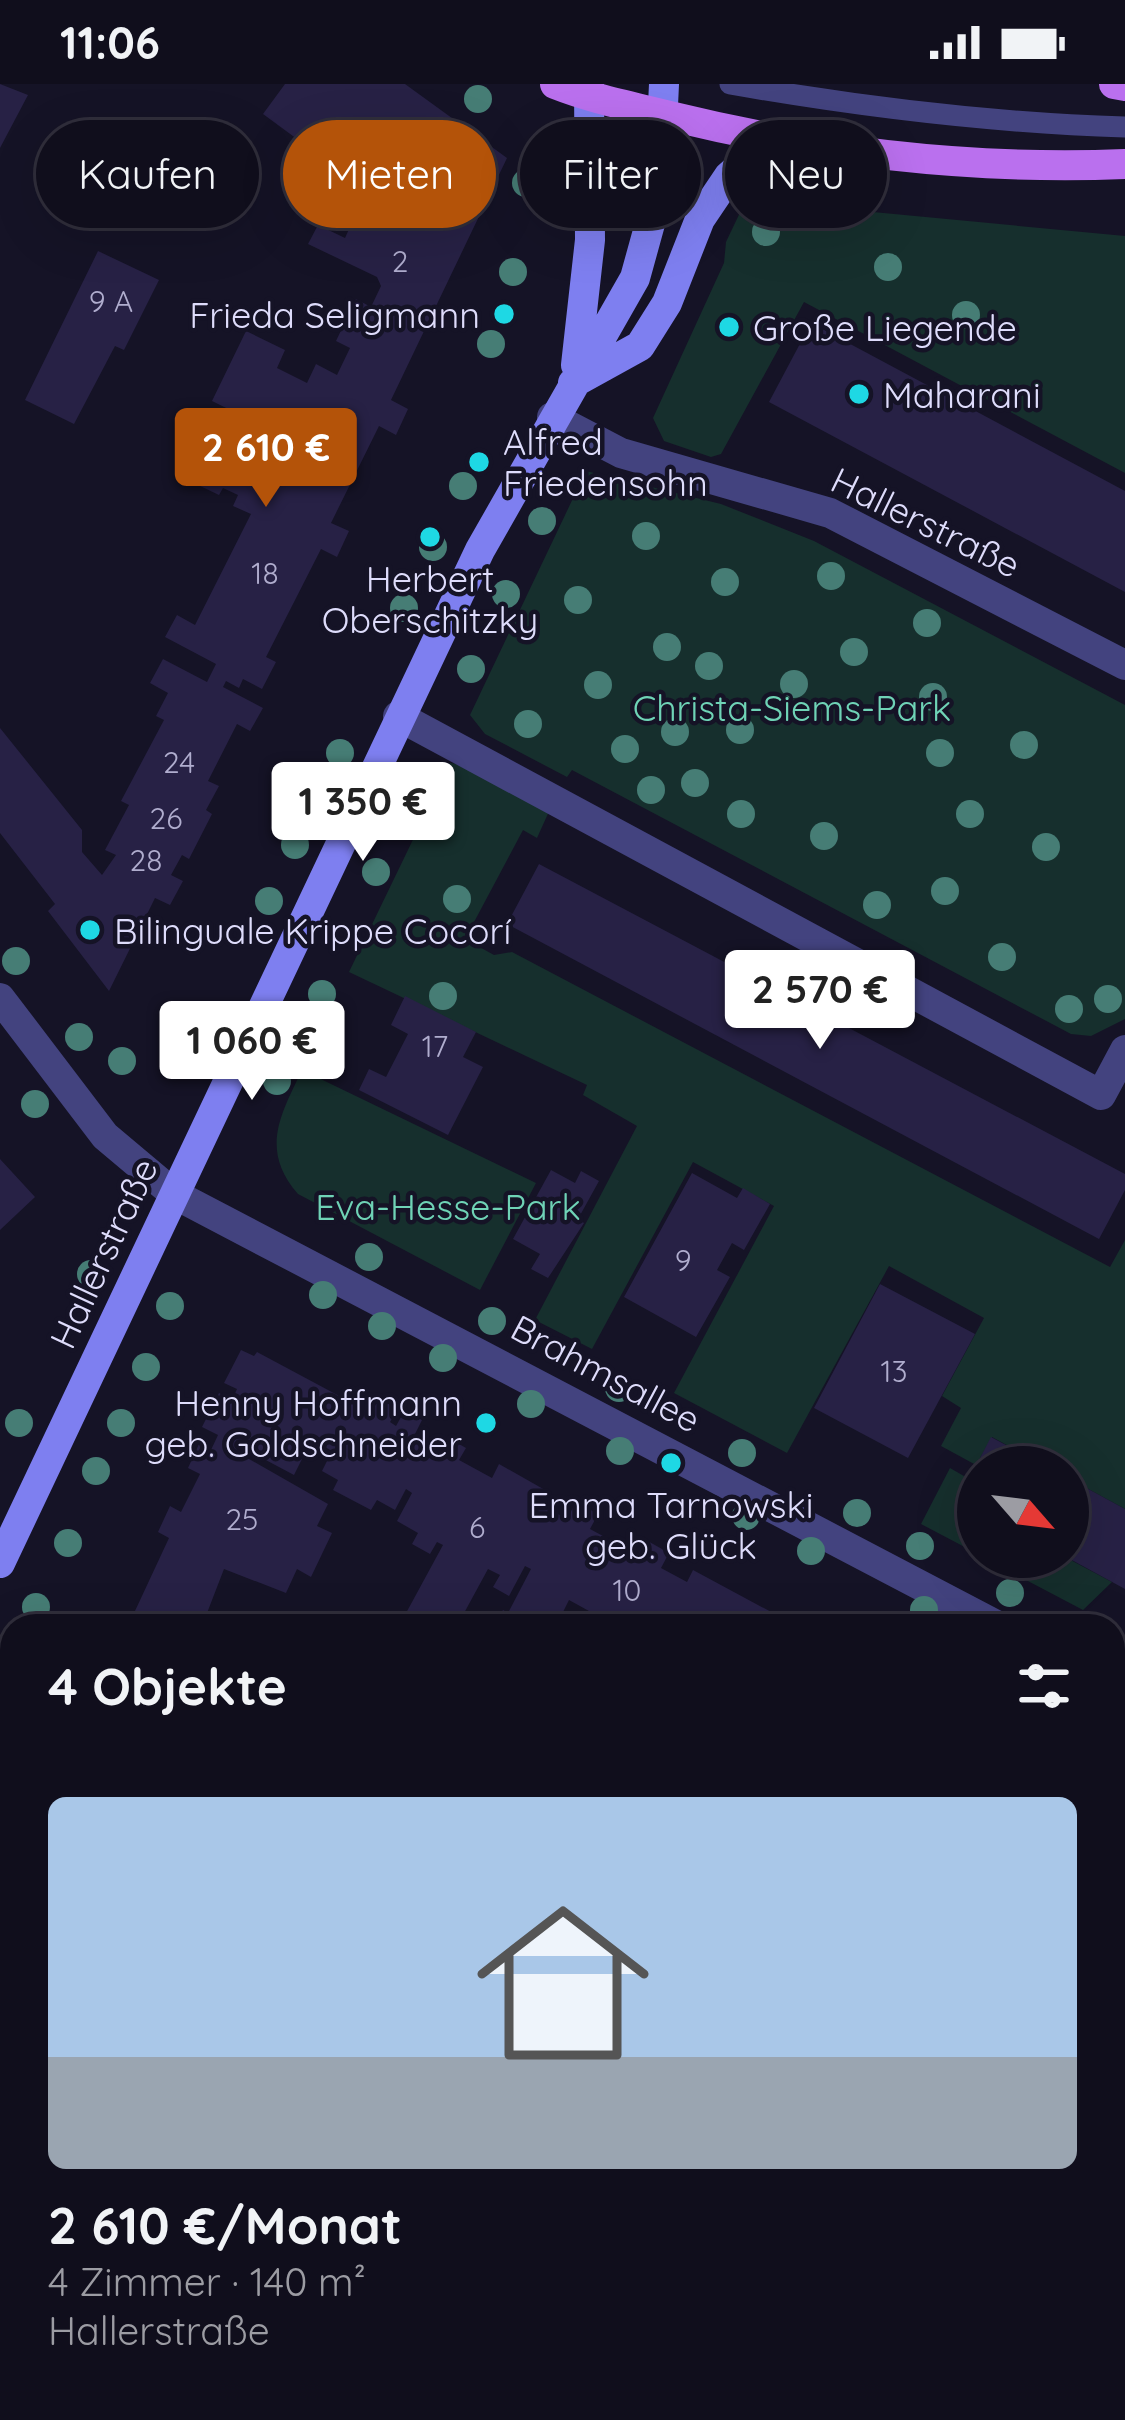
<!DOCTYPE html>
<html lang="de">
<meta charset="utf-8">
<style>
:root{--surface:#100e1c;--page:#191725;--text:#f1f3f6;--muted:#9c9ca3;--line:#302e3b;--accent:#b45309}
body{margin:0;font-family:Quicksand,sans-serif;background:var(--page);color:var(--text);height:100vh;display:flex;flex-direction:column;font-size:45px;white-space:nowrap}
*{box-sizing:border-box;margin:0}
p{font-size:39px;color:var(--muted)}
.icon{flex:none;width:66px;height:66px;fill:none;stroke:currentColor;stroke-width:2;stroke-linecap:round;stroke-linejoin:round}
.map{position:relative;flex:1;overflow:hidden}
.details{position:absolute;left:0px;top:1530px;width:1125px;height:807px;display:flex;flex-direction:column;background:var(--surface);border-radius:36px 36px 0 0;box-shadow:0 12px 48px #0002,0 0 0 3px var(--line)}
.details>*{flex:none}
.banner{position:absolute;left:36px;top:36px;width:1053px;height:108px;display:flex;gap:24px}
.needle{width:78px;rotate:118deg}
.buttons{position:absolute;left:957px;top:1362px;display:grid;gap:24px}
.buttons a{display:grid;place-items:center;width:132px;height:132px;border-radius:50%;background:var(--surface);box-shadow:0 12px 48px #0002,0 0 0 3px var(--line);font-size:60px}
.price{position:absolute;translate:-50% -102px;padding:0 27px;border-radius:12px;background:#fff;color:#222;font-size:39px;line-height:78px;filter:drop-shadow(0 3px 6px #0008)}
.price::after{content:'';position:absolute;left:50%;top:72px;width:36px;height:27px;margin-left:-18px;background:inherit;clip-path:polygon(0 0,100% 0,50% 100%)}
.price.selected{background:var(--accent);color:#fff}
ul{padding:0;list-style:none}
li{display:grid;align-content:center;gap:24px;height:636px;padding:0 48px}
li span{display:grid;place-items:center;height:372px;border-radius:18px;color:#555}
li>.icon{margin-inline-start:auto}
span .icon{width:216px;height:216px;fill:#fffc;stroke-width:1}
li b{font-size:51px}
h2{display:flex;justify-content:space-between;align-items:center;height:144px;padding:0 48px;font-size:51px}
.pill{padding:0 42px;border-radius:54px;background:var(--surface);box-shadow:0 12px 48px #0002,0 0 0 3px var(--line);font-size:42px;line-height:108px}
.pill.selected{background:var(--accent);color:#fff}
.status{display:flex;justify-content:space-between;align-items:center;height:84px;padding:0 60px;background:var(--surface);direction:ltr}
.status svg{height:33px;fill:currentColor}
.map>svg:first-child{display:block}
.green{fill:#162f2d}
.building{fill:#272145}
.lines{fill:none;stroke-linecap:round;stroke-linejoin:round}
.lane{stroke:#43437f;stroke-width:21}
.street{stroke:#43437f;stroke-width:30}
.secondary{stroke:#7e7ff0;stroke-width:30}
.primary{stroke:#ba70ee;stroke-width:30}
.tree{fill:#467d75}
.poi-dot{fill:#1ed8e4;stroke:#151326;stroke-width:4.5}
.labels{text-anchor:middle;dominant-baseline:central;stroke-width:9;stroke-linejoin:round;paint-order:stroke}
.number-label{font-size:30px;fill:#b0adce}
.poi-label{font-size:36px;fill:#dedcfb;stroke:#151326;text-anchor:start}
.street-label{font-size:36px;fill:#dedcfb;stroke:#151326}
.park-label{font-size:36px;fill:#6fd3b6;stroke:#151326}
</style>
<div class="status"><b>11:06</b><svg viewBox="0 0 49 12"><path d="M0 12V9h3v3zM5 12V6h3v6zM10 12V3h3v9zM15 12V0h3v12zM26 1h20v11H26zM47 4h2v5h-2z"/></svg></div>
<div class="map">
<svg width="1125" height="2336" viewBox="0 0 1125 2336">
<rect width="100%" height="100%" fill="#151326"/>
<path class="green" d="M746 116 1125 152V389L804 218 721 370 711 373 664 357 653 334 724 179 726 158Z
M586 387 721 420 814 457 1125 621V935L1091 952 1071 950 572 686 567 693 485 650 470 631Z
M450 679 474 682 551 723 537 754 523 746 465 855 494 871 512 868 1110 1183 1125 1156V1425L1068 1394V1383H1047L992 1353 976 1381 941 1362 961 1324 942 1312 984 1234 889 1182 787 1369 674 1309 774 1122 693 1078 592 1265 535 1236 637 1042 583 1011 587 1001 349 888Z
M302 986 536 1099 480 1206 298 1110C260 1066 280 1032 302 986Z
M950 1384 969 1395 958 1415 978 1426V1470L921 1440Z
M1014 1473H1065L1112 1498 1083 1526 1007 1486Z"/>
<path class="building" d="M0 0 28 11 0 64Z
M285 0H405L507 74 391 316 408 325 396 351 379 342 331 439 349 447 337 473 321 465 266 573 276 578 262 605 243 595 239 604 226 597 223 603 263 624 250 647 237 640 208 697 219 702 206 726 212 730 189 775 182 771 171 791 183 797 170 821 155 814 109 907 48 827 55 820 0 749V644L82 746V768L102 791 116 771 105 766 129 721 121 717 164 636 156 632 168 609 150 599 163 575 207 598 216 580 165 553 177 531 195 541 251 430 233 422 238 411 223 404 219 411 175 390 205 330 267 361 275 348 212 317 246 247 285 266 277 284 307 299 316 280 337 291 350 264 336 257 356 215 371 223 381 202 377 193 308 160 318 141 345 154 359 123 396 142 421 92 375 59 362 39 331 80 263 30Z
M98 167 159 196 124 266 115 262 74 340 25 316Z
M811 239 1125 407V508L769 318Z
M539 780 1125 1090V1106L1099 1155 507 840Z
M405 912 476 948 463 973 483 983 448 1051 359 1006 369 985 386 993 408 950 391 941Z
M0 1075 35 1113 0 1146Z
M551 1086 575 1099 581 1087 599 1097 578 1135 584 1139 548 1194 531 1185 540 1170 513 1155Z
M692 1089 737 1114 743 1104 770 1120 744 1166 732 1159 717 1186 730 1193 696 1253 624 1213Z
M880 1200 975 1250 908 1374 814 1324Z
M241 1266 254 1272 257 1268 371 1329 379 1315 398 1325 390 1338 396 1342 405 1326 422 1336 414 1352 436 1364 443 1351 466 1364 459 1376 492 1394 499 1380 545 1406 538 1419 567 1435 576 1418 598 1430 590 1445 638 1471 646 1456 669 1469 661 1484 687 1498 693 1486 786 1536 783 1542H581L589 1527 569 1516 556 1542H494L503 1526 508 1529 531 1485 525 1482 509 1512 493 1503 500 1491 488 1485 457 1542H399L443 1461 437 1458 430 1470 412 1460 418 1449 397 1437 412 1409 406 1405 395 1426 377 1416 371 1426 333 1406 338 1396 322 1387 332 1367 325 1363 321 1370 308 1363 294 1391 245 1365 242 1371 328 1420 317 1442 332 1449 311 1493 297 1485 286 1509 224 1485 202 1542H128L169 1454 158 1448 170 1422 181 1428 200 1390 188 1384 199 1360 211 1366 218 1351 202 1343 219 1309 232 1316 237 1305 224 1299Z
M991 1353 1047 1383H978V1426L958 1416Z
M1068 1394 1125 1425V1505L1068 1474Z
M1125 1870V2075L1117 2070 1113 2078V1886Z
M0 2037 12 2044V2112L0 2106Z
M1113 2253 1125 2260V2336H1056L1035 2325 1029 2336H1003L1008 2325H1113Z
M408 2325H552L571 2336H428Z"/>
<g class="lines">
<path class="lane" d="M730 0C861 23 993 39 1125 43"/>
<path class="street" d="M552 333 621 369 830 429 1125 581
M398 632 1101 1011 1125 966
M0 914 105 1052 174 1110 998 1542
M1113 1603 1125 1610
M1113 1662 1125 1640
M0 1910 12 1916
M789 2325 809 2336
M756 2336 762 2325"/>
<path class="secondary" d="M576 281 590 156 589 0
M573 299 640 262 667 219 700 135 729 92 770 56
M0 1479 480 466 635 194 659 107 664 0"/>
<path class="primary" d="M555 0C593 15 630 22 670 32 817 68 973 86 1125 80
M1114 0 1125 2"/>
</g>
<g class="tree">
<circle cx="478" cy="15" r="14"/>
<circle cx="526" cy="99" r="14"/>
<circle cx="766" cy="148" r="14"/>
<circle cx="888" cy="183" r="14"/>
<circle cx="513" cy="188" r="14"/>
<circle cx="966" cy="231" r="14"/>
<circle cx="491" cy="260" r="14"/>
<circle cx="463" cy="402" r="14"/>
<circle cx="542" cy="437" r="14"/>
<circle cx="646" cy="452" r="14"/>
<circle cx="433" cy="463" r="14"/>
<circle cx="831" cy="492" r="14"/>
<circle cx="725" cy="498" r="14"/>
<circle cx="506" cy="510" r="14"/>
<circle cx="578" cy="516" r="14"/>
<circle cx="404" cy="524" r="14"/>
<circle cx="927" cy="539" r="14"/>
<circle cx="667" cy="563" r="14"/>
<circle cx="854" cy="568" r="14"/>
<circle cx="709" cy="582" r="14"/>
<circle cx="471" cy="585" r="14"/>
<circle cx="794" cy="600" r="14"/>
<circle cx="598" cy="601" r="14"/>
<circle cx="933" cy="613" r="14"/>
<circle cx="528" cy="640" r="14"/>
<circle cx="740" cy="646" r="14"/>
<circle cx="675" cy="648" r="14"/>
<circle cx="1024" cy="661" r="14"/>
<circle cx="625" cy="665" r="14"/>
<circle cx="340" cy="669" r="14"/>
<circle cx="940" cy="669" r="14"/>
<circle cx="695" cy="699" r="14"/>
<circle cx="651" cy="706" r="14"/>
<circle cx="741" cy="730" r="14"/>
<circle cx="970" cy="730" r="14"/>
<circle cx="824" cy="752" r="14"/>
<circle cx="295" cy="761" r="14"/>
<circle cx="1046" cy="763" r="14"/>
<circle cx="376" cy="788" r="14"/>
<circle cx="945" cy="807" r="14"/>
<circle cx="457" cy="815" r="14"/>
<circle cx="269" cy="817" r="14"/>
<circle cx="877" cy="821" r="14"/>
<circle cx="1002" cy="873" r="14"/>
<circle cx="16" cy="877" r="14"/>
<circle cx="322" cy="910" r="14"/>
<circle cx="443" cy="912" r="14"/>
<circle cx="1108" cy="915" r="14"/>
<circle cx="1069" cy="925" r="14"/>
<circle cx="208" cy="940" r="14"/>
<circle cx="79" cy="953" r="14"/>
<circle cx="122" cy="977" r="14"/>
<circle cx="277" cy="997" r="14"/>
<circle cx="35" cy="1020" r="14"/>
<circle cx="369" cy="1173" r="14"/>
<circle cx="91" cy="1190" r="14"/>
<circle cx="323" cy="1211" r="14"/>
<circle cx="170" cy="1222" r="14"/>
<circle cx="492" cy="1237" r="14"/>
<circle cx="382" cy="1242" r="14"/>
<circle cx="443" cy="1274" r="14"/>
<circle cx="146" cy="1283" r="14"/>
<circle cx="619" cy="1304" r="14"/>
<circle cx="531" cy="1320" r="14"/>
<circle cx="19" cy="1339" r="14"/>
<circle cx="121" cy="1339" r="14"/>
<circle cx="620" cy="1367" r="14"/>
<circle cx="742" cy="1369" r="14"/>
<circle cx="96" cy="1387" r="14"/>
<circle cx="857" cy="1429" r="14"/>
<circle cx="746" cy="1432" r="14"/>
<circle cx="68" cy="1459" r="14"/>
<circle cx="920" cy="1462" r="14"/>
<circle cx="811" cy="1467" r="14"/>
<circle cx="1010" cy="1509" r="14"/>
<circle cx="36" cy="1523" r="14"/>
<circle cx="924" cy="1526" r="14"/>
</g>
<g class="poi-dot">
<circle cx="504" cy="230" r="12"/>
<circle cx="729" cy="243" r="12"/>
<circle cx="859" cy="310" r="12"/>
<circle cx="479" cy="378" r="12"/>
<circle cx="430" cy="453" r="12"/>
<circle cx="90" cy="846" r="12"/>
<circle cx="486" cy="1339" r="12"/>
<circle cx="671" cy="1379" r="12"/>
</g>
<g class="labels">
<g class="number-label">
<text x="400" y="177">2</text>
<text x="111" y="217">9 A</text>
<text x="265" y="489">18</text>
<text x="179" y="678">24</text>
<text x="166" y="734">26</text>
<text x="146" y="776">28</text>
<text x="435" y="962">17</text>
<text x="683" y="1176">9</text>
<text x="894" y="1287">13</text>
<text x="242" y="1435">25</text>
<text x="477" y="1443">6</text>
<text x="627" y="1506">10</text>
</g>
<g class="poi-label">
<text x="480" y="230" text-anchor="end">Frieda Seligmann</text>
<text x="753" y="243">Große Liegende</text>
<text x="883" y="310">Maharani</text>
<text x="503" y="357">Alfred<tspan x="503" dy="41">Friedensohn</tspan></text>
<text x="430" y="494" text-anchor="middle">Herbert<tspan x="430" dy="41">Oberschitzky</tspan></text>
<text x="114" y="846">Bilinguale Krippe Cocorí</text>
<text x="462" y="1318" text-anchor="end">Henny Hoffmann<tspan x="462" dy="41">geb. Goldschneider</tspan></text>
<text x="671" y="1420" text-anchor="middle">Emma Tarnowski<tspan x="671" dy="41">geb. Glück</tspan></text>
</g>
<g class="street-label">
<text transform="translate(926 438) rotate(26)">Hallerstraße</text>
<text transform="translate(103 1169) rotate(-65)">Hallerstraße</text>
<text transform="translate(606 1289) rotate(28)">Brahmsallee</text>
</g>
<g class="park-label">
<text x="792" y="623">Christa-Siems-Park</text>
<text x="448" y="1122">Eva-Hesse-Park</text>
</g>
</g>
</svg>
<div class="buttons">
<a><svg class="needle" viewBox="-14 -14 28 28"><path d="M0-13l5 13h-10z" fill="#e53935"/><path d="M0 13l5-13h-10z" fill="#9c9ca3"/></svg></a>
</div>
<b class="price selected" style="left:266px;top:426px">2 610 €</b>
<b class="price" style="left:363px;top:780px">1 350 €</b>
<b class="price" style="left:820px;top:968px">2 570 €</b>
<b class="price" style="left:252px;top:1019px">1 060 €</b>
<div class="banner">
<a class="pill">Kaufen</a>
<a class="pill selected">Mieten</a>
<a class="pill">Filter</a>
<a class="pill">Neu</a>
</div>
<section class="details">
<h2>4 Objekte<svg class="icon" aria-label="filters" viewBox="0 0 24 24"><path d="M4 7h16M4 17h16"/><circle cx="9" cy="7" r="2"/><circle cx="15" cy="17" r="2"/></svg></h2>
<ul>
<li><span style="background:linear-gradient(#a9c7e8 70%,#9aa5b1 0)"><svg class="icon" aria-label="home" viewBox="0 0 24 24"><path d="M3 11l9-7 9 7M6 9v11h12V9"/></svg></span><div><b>2 610 €/Monat</b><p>4 Zimmer · 140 m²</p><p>Hallerstraße</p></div></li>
</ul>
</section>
</div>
